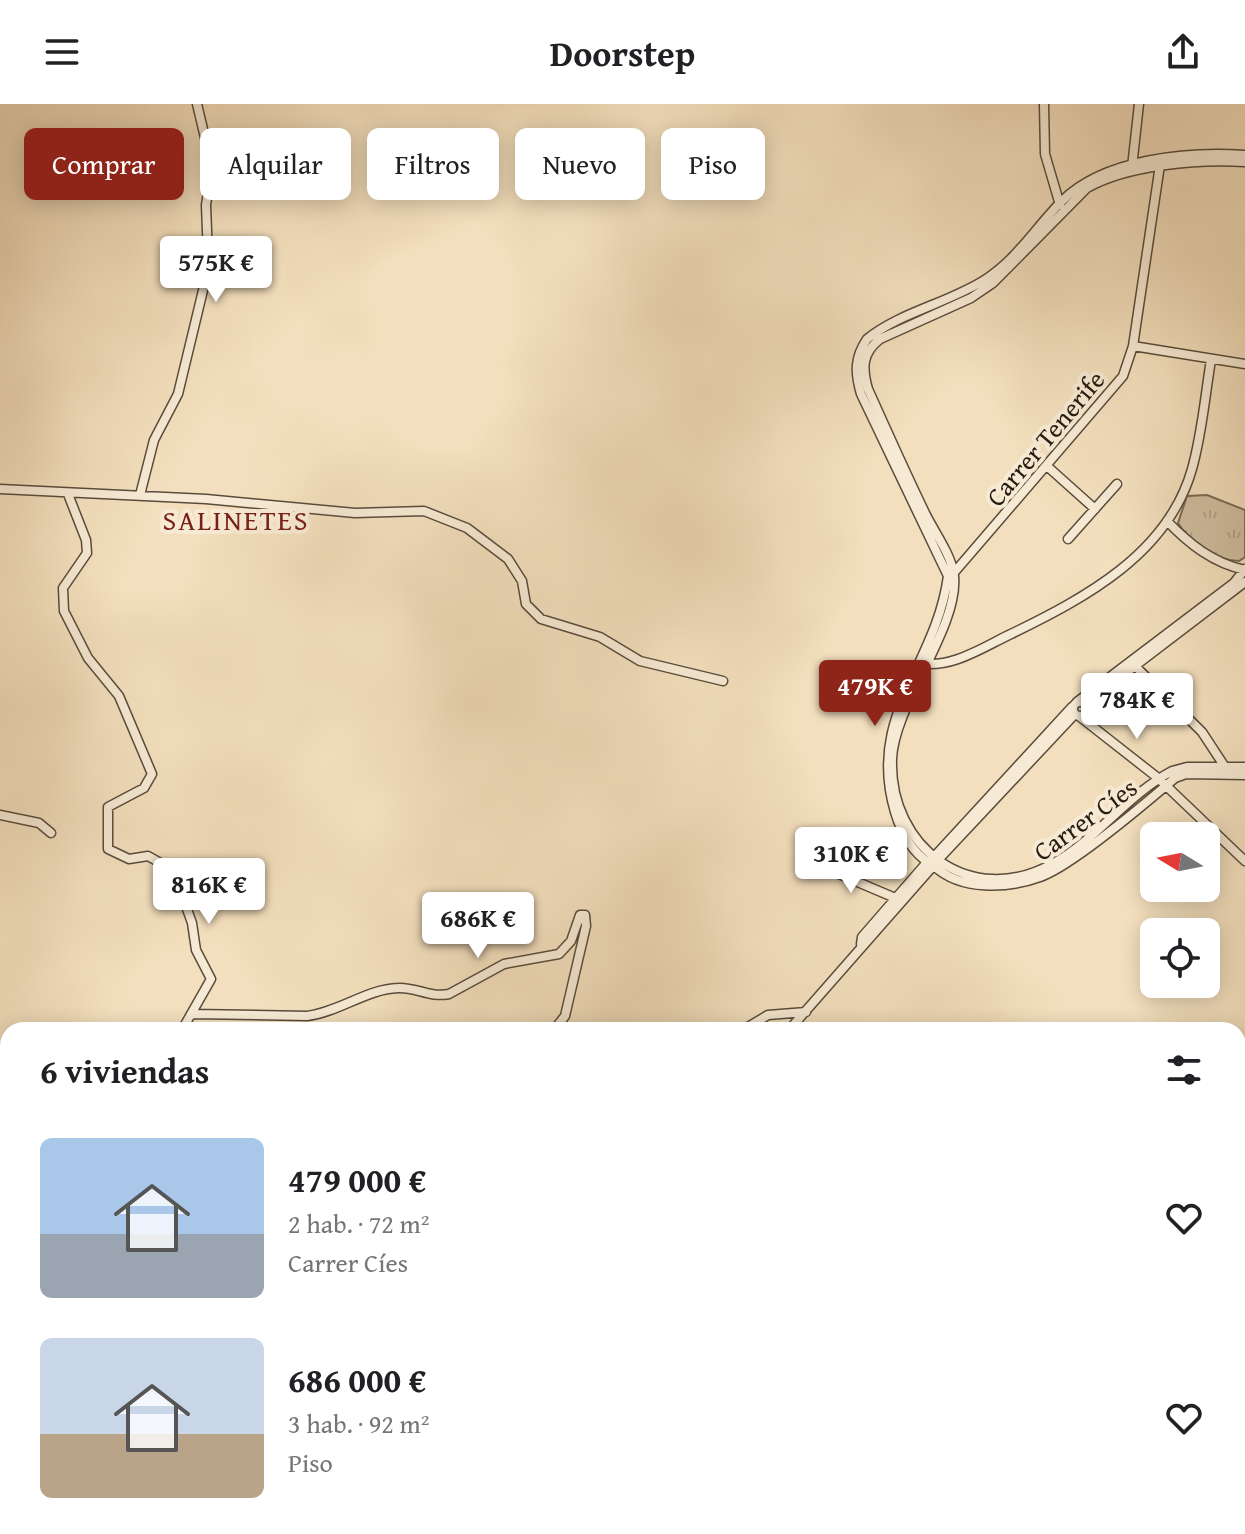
<!DOCTYPE html>
<html lang="es">
<meta charset="utf-8">
<style>
:root{--surface:#fff;--page:#f2f2f2;--text:#202124;--muted:#757577;--accent:#8f2418}
body{margin:0;font-family:"Gentium Book Plus",serif;background:var(--page);color:var(--text);height:100vh;display:flex;flex-direction:column;font-size:30px;white-space:nowrap}
*{box-sizing:border-box;margin:0}
p{font-size:26px;color:var(--muted)}
.icon{flex:none;width:44px;height:44px;fill:none;stroke:currentColor;stroke-width:2;stroke-linecap:round;stroke-linejoin:round}
.map{position:relative;flex:1;overflow:hidden}
.details{position:absolute;left:0px;top:918px;width:1246px;height:512px;display:flex;flex-direction:column;background:var(--surface);border-radius:24px 24px 0 0;box-shadow:0 4px 20px #0003}
.details>*{flex:none}
.banner{position:absolute;left:24px;top:24px;width:800px;height:72px;display:flex;gap:16px}
.needle{width:52px;rotate:280deg}
.controls{position:absolute;left:1140px;top:718px;display:grid;gap:16px}
.controls a{display:grid;place-items:center;width:80px;height:80px;border-radius:12px;background:var(--surface);box-shadow:0 4px 20px #0003;font-size:40px}
.price{position:absolute;translate:-50% -68px;padding:0 18px;border-radius:8px;background:#fff;color:#222;font-size:26px;line-height:52px;filter:drop-shadow(0 2px 4px #0008)}
.price::after{content:'';position:absolute;left:50%;top:48px;width:24px;height:18px;margin-left:-12px;background:inherit;clip-path:polygon(0 0,100% 0,50% 100%)}
.price.current{background:var(--accent);color:#fff}
ul{padding:0;list-style:none}
li{display:flex;align-items:center;gap:24px;height:200px;padding:0 40px}
li span{display:grid;place-items:center;flex:none;width:224px;height:160px;border-radius:12px;color:#555}
li>.icon{margin-inline-start:auto}
span .icon{width:96px;height:96px;fill:#fffc;stroke-width:1}
li b{font-size:34px}
h2{display:flex;justify-content:space-between;align-items:center;height:96px;padding:0 40px;font-size:34px}
.pill{padding:0 28px;border-radius:12px;background:var(--surface);box-shadow:0 4px 20px #0003;font-size:28px;line-height:72px}
.pill.current{background:var(--accent);color:#fff}
header{display:flex;justify-content:space-between;align-items:center;height:104px;padding:0 40px;background:var(--surface);font-size:36px;font-weight:700}
.map>svg:first-child{display:block}
.park{fill:url(#park-tufts);stroke:#7b6c58;stroke-width:2}
.lines{fill:none;stroke-linecap:round;stroke-linejoin:round}
.stream{stroke:#776855;stroke-width:2}
.minor-casing{stroke:#594c3c;stroke-width:11}
.minor{stroke:#f7ead4;stroke-width:8}
.labels{text-anchor:middle;dominant-baseline:central;stroke-width:8;stroke-linejoin:round;paint-order:stroke}
.street-label{font-size:26px;fill:#261b11;stroke:#f7ead4}
.neighbourhood-label{font-size:28px;letter-spacing:2px;fill:#7a1f14;stroke:#f7ead4}
</style>
<header><svg class="icon" aria-label="menu" viewBox="0 0 24 24"><path d="M4 6h16M4 12h16M4 18h16"/></svg>Doorstep<svg class="icon" aria-label="share" viewBox="0 0 24 24"><path d="M12 15V3M7 8l5-5 5 5M5 13v7h14v-7"/></svg></header>
<div class="map">
<svg width="1245" height="1430" viewBox="0 0 1245 1430">
<defs>
<pattern id="park-tufts" width="24" height="20" patternUnits="userSpaceOnUse" patternTransform="scale(2)"><rect width="24" height="20" fill="#d0bea0"/><path d="M3 7l-1-3M5 7V3M7 7l1-3M15 17l-1-3M17 17v-4M19 17l1-3" fill="none" stroke="#b2a389"/></pattern>
</defs>
<rect width="100%" height="100%" fill="#f3dfbd"/>
<filter id="stains"><feTurbulence type="fractalNoise" baseFrequency=".0025" numOctaves="4"/><feColorMatrix values="0 0 0 0 .2 0 0 0 0 .09 0 0 0 0 .02 0 0 0 .5 -.17"/></filter>
<radialGradient id="worn" r=".72"><stop offset=".6" stop-color="#630" stop-opacity="0"/><stop offset="1" stop-color="#630" stop-opacity=".3"/></radialGradient>
<path class="park" d="M1207 391 1245 406V453L1239 457C1217 457 1189 437 1178 419L1187 392Z"/>
<g class="lines">
<path class="stream" d="M0 1199 8 1203
M201 1422 218 1430"/>
<defs>
<path id="minor" d="M1044 0 1045 50 1060 101
M1245 58C1199 55 1127 61 1087 84L993 179 971 194 880 235C862 249 862 264 868 285 887 327 906 370 926 411 935 429 952 452 954 472 959 524 894 601 892 655 889 744 971 805 1052 760 1096 736 1127 691 1172 667L1187 663H1245
M1132 63 1139 0
M1133 242 1245 260
M1048 363 1095 405
M0 385 206 395 355 409 424 407 467 424 508 455 522 477 526 500 541 515 600 533 640 557 723 577
M68 390 86 436 87 449 63 484 64 507 88 554 119 592 152 670 144 684 108 703V745L129 755 148 752 164 761 182 791 192 819 196 846 211 875 182 926
M140 391 154 336 178 290 205 178 208 152 206 101 212 63 197 0
M1167 417C1189 440 1213 459 1245 466
M1068 435 1117 380
M952 471 1123 272 1133 242 1160 61
M948 472 861 290C855 269 854 254 867 235 900 208 949 199 986 175 1017 155 1036 123 1062 97 1104 55 1187 47 1245 51
M919 559C952 565 983 543 1011 530 1085 494 1168 450 1192 365 1202 330 1205 292 1211 256
M1134 561 1202 628 1225 663
M1073 605a7 7 0 1 1 14 0a7 7 0 1 1-14 0Z
M1077 598 1234 479 1245 465
M1085 600 1245 478
M1079 612 1158 674 1245 757
M0 711 39 719 51 729
M933 754 1072 603
M937 757 1075 610
M929 759C911 747 901 728 895 708 866 611 936 562 948 472
M820 762 900 796
M934 762C961 787 1007 785 1040 773 1072 762 1147 698 1175 674L1186 670 1245 671
M861 840 862 833 929 756
M193 910 307 912C339 908 367 885 398 884 416 883 430 894 449 890L504 860 559 850 571 837 580 811H585L586 822 565 912 554 926
M743 926 768 911 806 908
M789 926 933 762
M1238 994 1245 969
M0 1044H8
M1238 1242 1245 1254
M1238 1400 1245 1340
M228 1422 235 1430
M278 1430 279 1422
M497 1430 500 1422
M1227 1430 1231 1422"/>
</defs>
<use href="#minor" class="minor-casing"/>
<use href="#minor" class="minor"/>
</g>
<g class="labels">
<g class="street-label">
<text transform="translate(1045 334) rotate(-50)">Carrer Tenerife</text>
<text transform="translate(1085 715) rotate(-36)">Carrer Cíes</text>
</g>
<g class="neighbourhood-label">
<text x="236" y="415">SALINETES</text>
</g>
</g>
<rect width="100%" height="100%" filter="url(#stains)"/>
<rect width="100%" height="100%" fill="url(#worn)"/>
</svg>
<div class="controls">
<a><svg class="needle" viewBox="-14 -14 28 28"><path d="M0-13l5 13h-10z" fill="#e53935"/><path d="M0 13l5-13h-10z" fill="#757577"/></svg></a>
<a><svg class="icon" aria-label="locate" viewBox="0 0 24 24"><circle cx="12" cy="12" r="6"/><path d="M12 2v4M12 18v4M2 12h4M18 12h4"/></svg></a>
</div>
<b class="price" style="left:216px;top:200px">575K €</b>
<b class="price current" style="left:875px;top:624px">479K €</b>
<b class="price" style="left:1137px;top:637px">784K €</b>
<b class="price" style="left:851px;top:791px">310K €</b>
<b class="price" style="left:209px;top:822px">816K €</b>
<b class="price" style="left:478px;top:856px">686K €</b>
<div class="banner">
<a class="pill current">Comprar</a>
<a class="pill">Alquilar</a>
<a class="pill">Filtros</a>
<a class="pill">Nuevo</a>
<a class="pill">Piso</a>
</div>
<section class="details">
<h2>6 viviendas<svg class="icon" aria-label="filters" viewBox="0 0 24 24"><path d="M4 7h16M4 17h16"/><circle cx="9" cy="7" r="2"/><circle cx="15" cy="17" r="2"/></svg></h2>
<ul>
<li><span style="background:linear-gradient(#a9c7e8 60%,#9aa5b1 0)"><svg class="icon" aria-label="home" viewBox="0 0 24 24"><path d="M3 11l9-7 9 7M6 9v11h12V9"/></svg></span><div><b>479 000 €</b><p>2 hab. · 72 m²</p><p>Carrer Cíes</p></div><svg class="icon" aria-label="heart" viewBox="0 0 24 24"><path d="M12 20l-8-8c-3-5 5-10 8-4 3-6 11-1 8 4z"/></svg></li>
<li><span style="background:linear-gradient(#c9d6e8 60%,#b9a48a 0)"><svg class="icon" aria-label="home" viewBox="0 0 24 24"><path d="M3 11l9-7 9 7M6 9v11h12V9"/></svg></span><div><b>686 000 €</b><p>3 hab. · 92 m²</p><p>Piso</p></div><svg class="icon" aria-label="heart" viewBox="0 0 24 24"><path d="M12 20l-8-8c-3-5 5-10 8-4 3-6 11-1 8 4z"/></svg></li>
</ul>
</section>
</div>
